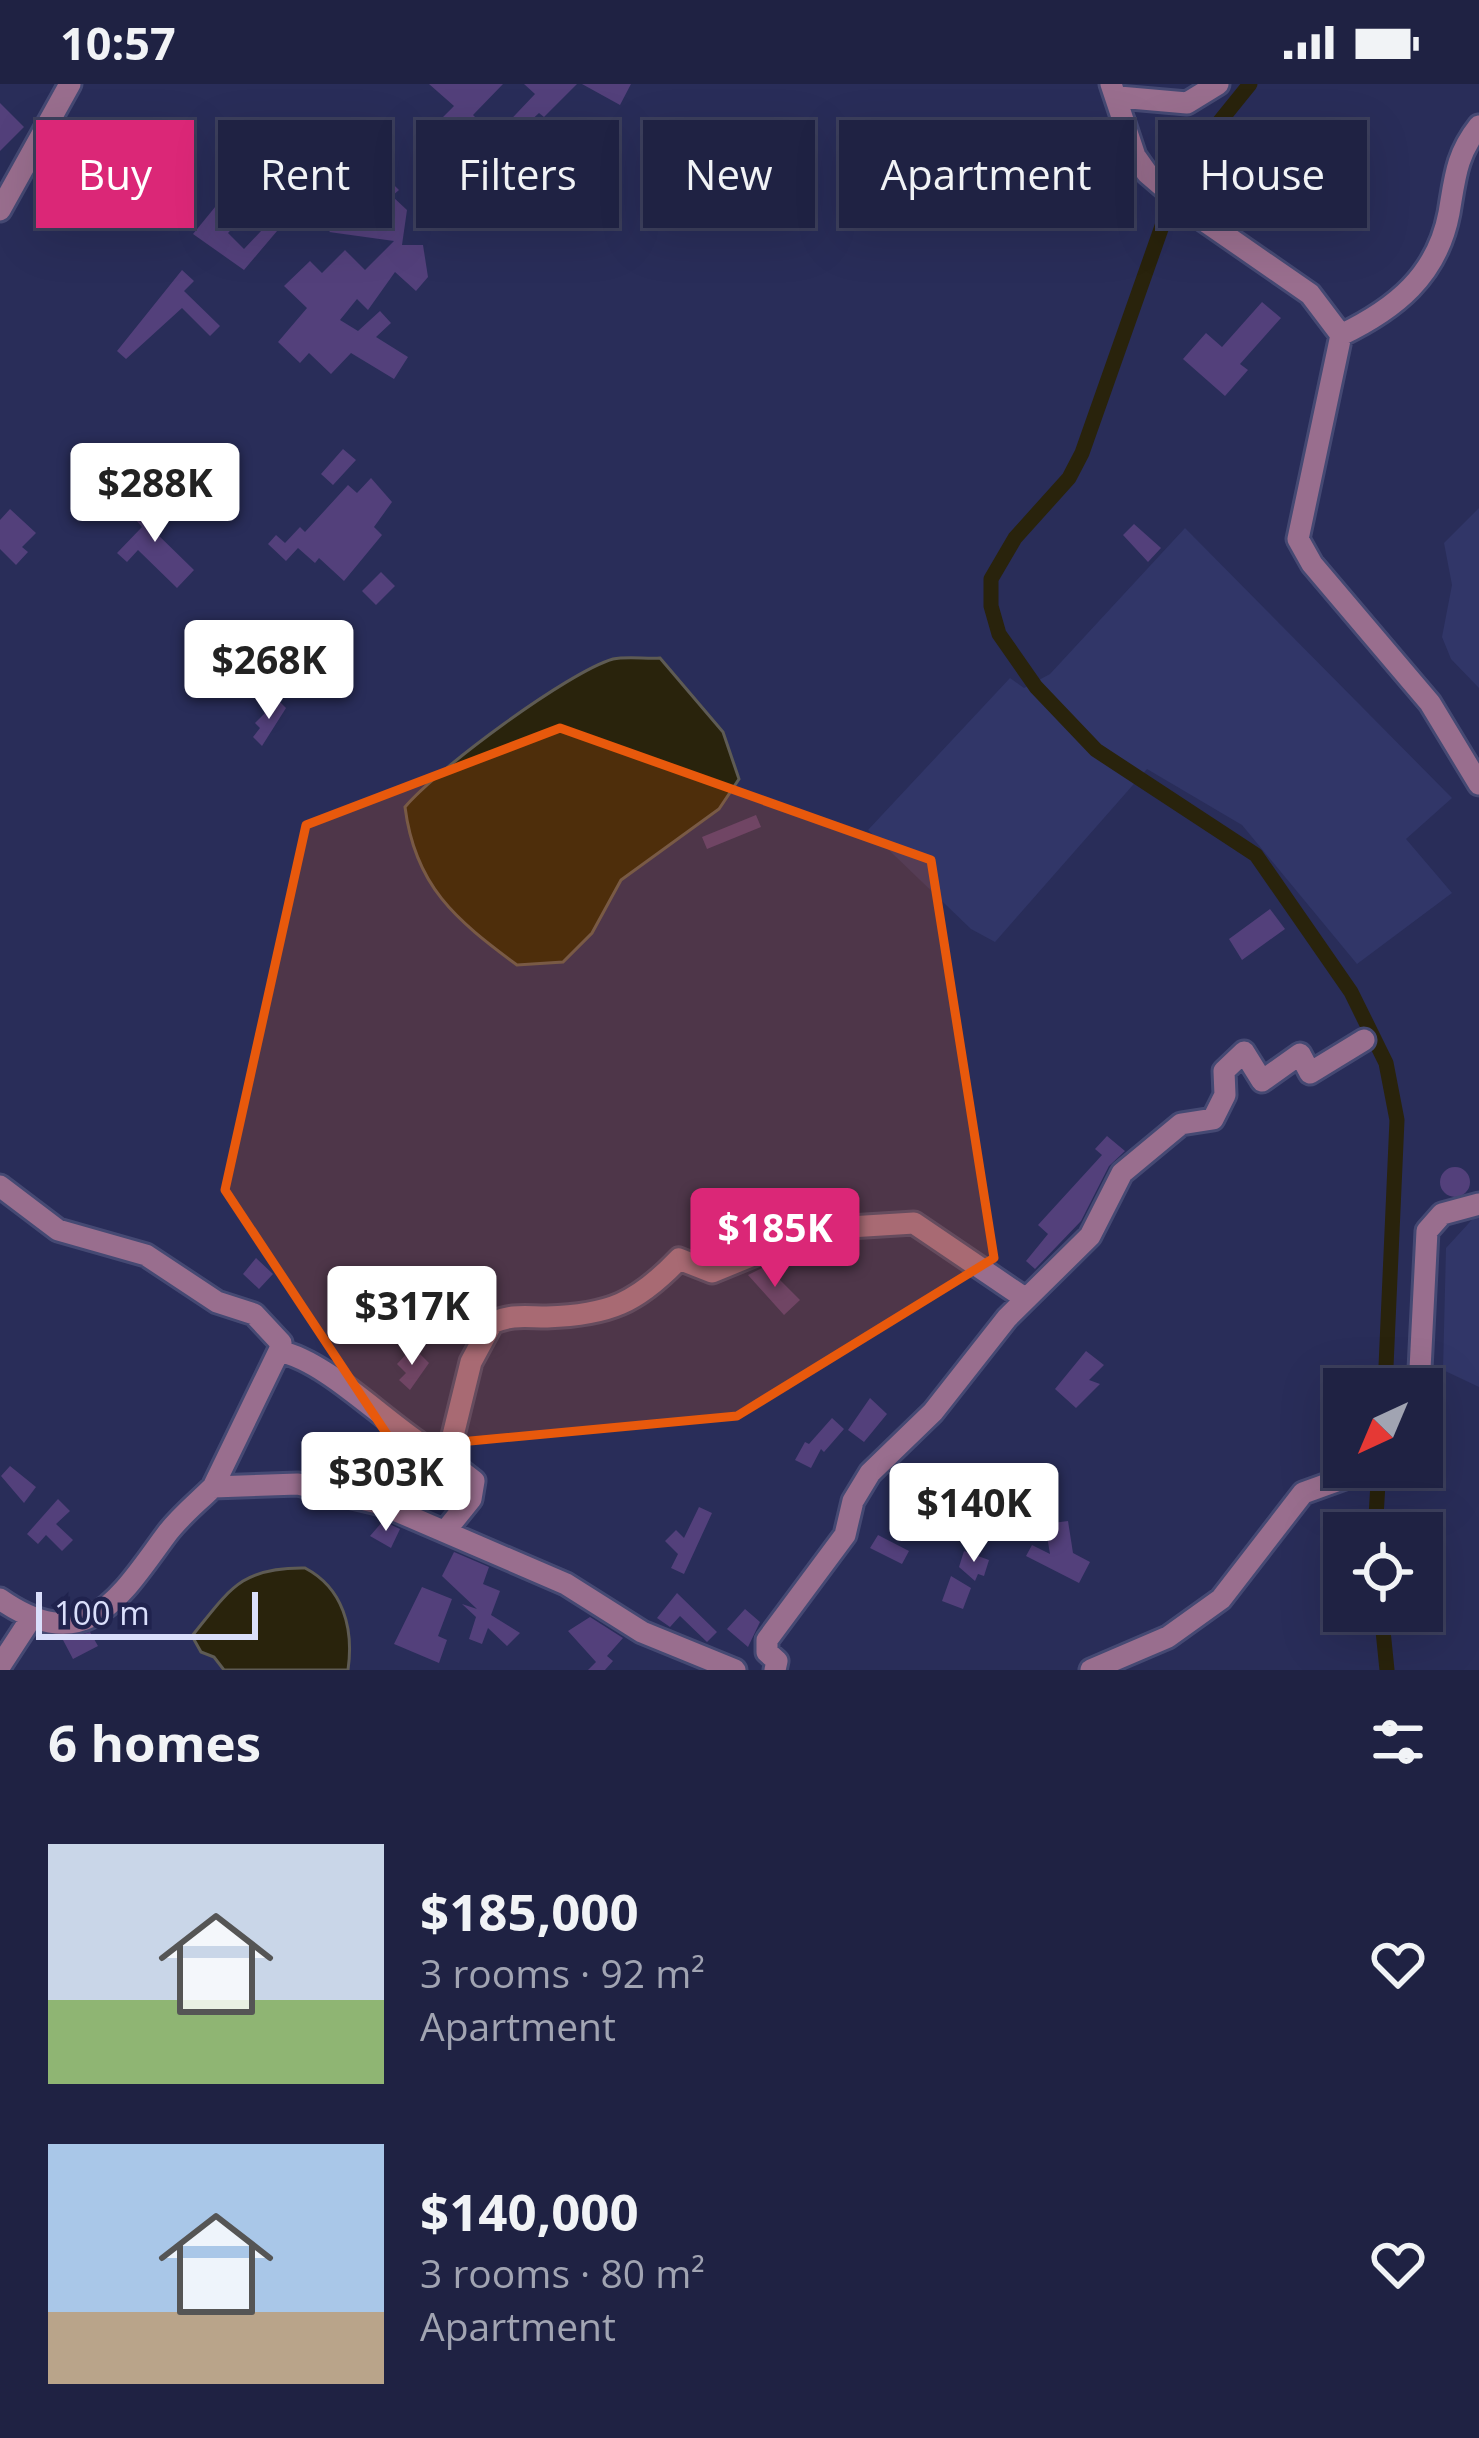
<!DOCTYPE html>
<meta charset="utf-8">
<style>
:root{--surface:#1f2243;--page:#272a4a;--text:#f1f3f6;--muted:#a1a4b2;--line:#3c3f5c;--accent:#db2777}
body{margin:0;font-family:"Open Sans",sans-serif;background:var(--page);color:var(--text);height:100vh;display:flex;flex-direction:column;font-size:45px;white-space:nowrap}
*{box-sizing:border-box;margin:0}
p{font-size:39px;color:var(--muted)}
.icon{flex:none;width:66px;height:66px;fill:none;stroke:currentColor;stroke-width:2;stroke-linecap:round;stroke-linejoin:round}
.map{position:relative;height:1586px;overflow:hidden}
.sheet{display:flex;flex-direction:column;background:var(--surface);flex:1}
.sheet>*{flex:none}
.guide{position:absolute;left:36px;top:36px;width:1407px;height:108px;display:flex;gap:24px}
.needle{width:78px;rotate:224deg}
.controls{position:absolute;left:1323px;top:1284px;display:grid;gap:24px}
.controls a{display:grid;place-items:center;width:120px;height:120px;border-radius:0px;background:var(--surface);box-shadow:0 12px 48px #0002,0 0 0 3px var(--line);font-size:60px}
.scale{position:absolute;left:36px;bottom:30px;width:222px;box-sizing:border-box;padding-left:12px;border:6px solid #dadffb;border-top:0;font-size:33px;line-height:42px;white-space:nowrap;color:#dadffb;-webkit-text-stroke:9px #20234e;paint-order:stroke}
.price{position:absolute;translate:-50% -102px;padding:0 27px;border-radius:12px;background:#fff;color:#222;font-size:39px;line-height:78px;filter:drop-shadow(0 3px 6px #0008)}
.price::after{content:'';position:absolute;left:50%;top:72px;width:36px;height:27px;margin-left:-18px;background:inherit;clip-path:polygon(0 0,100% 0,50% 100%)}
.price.on{background:var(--accent);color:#fff}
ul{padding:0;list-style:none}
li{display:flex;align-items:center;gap:36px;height:300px;padding:0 48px}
li span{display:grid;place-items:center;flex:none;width:336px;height:240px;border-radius:0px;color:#555}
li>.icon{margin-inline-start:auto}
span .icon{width:144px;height:144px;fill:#fffc;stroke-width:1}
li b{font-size:51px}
h2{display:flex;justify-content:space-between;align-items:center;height:144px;padding:0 48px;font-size:51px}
.pill{padding:0 42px;border-radius:0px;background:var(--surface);box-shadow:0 12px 48px #0002,0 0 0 3px var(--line);font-size:42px;line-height:108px}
.pill.on{background:var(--accent);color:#fff}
.status{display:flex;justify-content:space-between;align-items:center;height:84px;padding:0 60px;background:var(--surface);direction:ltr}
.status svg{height:33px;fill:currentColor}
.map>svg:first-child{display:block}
.built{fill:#313668}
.water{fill:#29230c;stroke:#5e5b54;stroke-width:3}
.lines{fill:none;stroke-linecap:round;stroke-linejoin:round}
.canal{stroke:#29230c;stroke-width:15}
.building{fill:#53407b}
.minor-casing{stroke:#454973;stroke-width:27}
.minor{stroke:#996e8e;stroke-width:21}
.marked{fill:#e8590c;fill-opacity:0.2;stroke:#e8590c;stroke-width:9;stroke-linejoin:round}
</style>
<div class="status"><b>10:57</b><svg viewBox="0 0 49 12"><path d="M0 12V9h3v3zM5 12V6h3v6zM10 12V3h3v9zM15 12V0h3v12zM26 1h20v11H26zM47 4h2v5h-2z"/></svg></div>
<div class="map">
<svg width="1479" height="1586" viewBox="0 0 1479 1586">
<rect width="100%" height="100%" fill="#292d59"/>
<path class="built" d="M1479 424V604L1451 575 1442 553 1452 501 1444 459Z
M1185 444 1452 714 1406 755 1452 809 1357 880 1242 741 1147 685 995 858 971 845 868 746 1010 594 1024 604 1050 590Z
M1479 1128V1303L1443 1286 1446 1164Z"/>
<path class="water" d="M660 574 723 648 739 695 719 725 621 796 592 849 563 878 517 881C455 835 415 802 405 723 436 686 568 588 613 575 627 572 646 575 660 574Z
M305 1484C343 1504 354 1544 348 1586H224L214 1573 201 1568 192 1552C230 1505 241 1483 305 1484Z"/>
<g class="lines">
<path class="canal" d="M1250 0 1208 52 1173 111 1082 369 1069 394 1015 454 991 495V522L999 550 1036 603 1096 666 1256 771 1351 908 1386 979 1397 1036 1385 1305
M1375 1449 1379 1383
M1381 1527 1387 1586"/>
</g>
<path class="building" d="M429 0H503L473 31 493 51 482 62 465 44 459 50 442 34 454 22Z
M524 0H577L544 33 539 29 510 56 501 46 535 10Z
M582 0H631L620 21Z
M0 19 24 43 0 67Z
M115 37 136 55 116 78 96 60Z
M367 50 377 59 371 66 375 72 390 86 385 92 399 106 392 112 407 126 402 161H423L428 193 416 207 395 188 368 226 357 215 340 236 358 247 380 227 391 239 376 253 408 273 394 295 351 269 331 290 309 269 300 279 278 258 307 224 284 202 310 177 322 189 345 166 365 186 394 157 329 148 365 115 307 133 303 121 335 111 299 79 313 64 332 82Z
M429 59 464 96 452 108 414 74Z
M279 65 298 85 278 106 256 84 265 69 269 74Z
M220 117 240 136 228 149 244 165 262 146 256 141 269 127 283 140 244 186 193 150Z
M182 186 194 197 184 207 220 242 210 252 182 224 126 275 117 267Z
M1262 218 1281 234 1240 280 1248 286 1225 312 1183 275 1206 249 1222 263Z
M343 365 356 376 333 401 321 390Z
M371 394 392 418 374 443 382 451 344 497 319 474 315 479 298 464 286 477 268 460 276 451 285 459 300 443 305 448 348 401 357 409Z
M144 414 169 432 154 447 194 486 177 504 138 466 127 478 117 469 142 443 130 429Z
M10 425 36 449 22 463 28 468 16 481 0 465V436Z
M1134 440 1161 464 1148 478 1123 451Z
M381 488 395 502 376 521 362 507Z
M278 616 286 624 262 662 253 653 260 644 255 639Z
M756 731 761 743 707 765 702 753Z
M1270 825 1285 845 1242 876 1229 855Z
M1107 1052 1125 1067 1109 1082 1081 1137 1035 1185 1026 1177 1048 1150 1038 1141 1102 1071 1095 1065Z
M1440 1098a15 15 0 1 1 30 0a15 15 0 1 1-30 0Z
M256 1174 273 1190 259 1205 243 1190Z
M766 1182 800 1216 784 1231 748 1191Z
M413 1263 429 1279 410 1306 399 1296 406 1289 397 1280Z
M1086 1267 1104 1281 1089 1296 1100 1300 1076 1324 1055 1305Z
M870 1314 887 1330 864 1358 848 1346Z
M832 1334 844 1345 824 1368 821 1365 811 1384 795 1376 805 1358 809 1360Z
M10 1382 36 1403 24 1419 1 1392Z
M919 1392 942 1410 921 1442 905 1426 915 1416 905 1407Z
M1012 1393 1027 1401 1010 1440 990 1429Z
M58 1415 70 1427 56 1440 73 1456 62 1467 46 1451 38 1460 27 1450Z
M699 1423 712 1429 684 1490 671 1484 678 1470 665 1457 676 1446 684 1454Z
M383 1437 400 1445 391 1464 370 1452Z
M1068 1437 1073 1469 1090 1478 1079 1499 1026 1472 1032 1461 1050 1470 1045 1440Z
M878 1451 909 1467 902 1480 870 1464Z
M964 1467 989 1476 984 1492 978 1490 975 1497 959 1483Z
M454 1468 489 1483 483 1500 500 1507 491 1531 520 1549 507 1562 488 1544 482 1560 469 1555 476 1533 462 1520 477 1525 442 1492Z
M951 1492 971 1504 963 1525 942 1517Z
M422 1503 452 1515 438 1552 447 1556 439 1579 394 1560Z
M677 1509 717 1548 707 1558 680 1532 670 1543 657 1534Z
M745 1525 760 1538 748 1563 727 1545Z
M590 1533 623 1554 607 1572 613 1577 605 1586H588L596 1578 568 1547Z
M90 1548 98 1562 73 1575 63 1556Z"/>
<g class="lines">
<defs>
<path id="minor" d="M1111 0 1135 72 1147 89 1196 131 1310 210 1341 251C1395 225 1437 192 1449 129 1455 94 1456 71 1479 42
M1119 13 1187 19 1218 0
M0 126 70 0
M1341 251 1298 455 1312 480 1430 619 1479 700
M0 1102 58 1146 146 1171 217 1218 254 1230 281 1259 279 1267
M1419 1305 1427 1147 1442 1130 1479 1120
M213 1403 279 1267C333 1279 392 1348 447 1376L471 1278 492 1239C512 1230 525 1233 547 1233 609 1231 637 1219 679 1175L712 1188 817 1145 914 1139 1026 1215
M446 1446 471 1415 474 1397 447 1376
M0 1515C86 1575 120 1513 166 1451 179 1433 197 1419 213 1403L298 1400 378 1419 566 1500 642 1548 735 1586
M0 1582 32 1533
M775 1586 777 1577 767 1568V1556L845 1451 853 1417 870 1389 933 1328 1007 1234 1090 1152 1122 1089 1181 1040 1213 1035 1225 1011 1224 987 1244 968 1262 997 1300 970 1310 989 1364 956
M1091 1586 1168 1553 1221 1515 1303 1409 1375 1383"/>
</defs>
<use href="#minor" class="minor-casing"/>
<use href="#minor" class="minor"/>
</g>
<path class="marked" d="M560 644 931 776 994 1174 737 1332 396 1364 225 1106 306 741Z"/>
</svg>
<div class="controls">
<a><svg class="needle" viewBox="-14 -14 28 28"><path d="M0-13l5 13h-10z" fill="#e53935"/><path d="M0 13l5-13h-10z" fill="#a1a4b2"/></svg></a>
<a><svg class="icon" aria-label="locate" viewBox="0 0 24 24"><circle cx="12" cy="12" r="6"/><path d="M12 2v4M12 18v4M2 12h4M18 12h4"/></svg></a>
</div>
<div class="scale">100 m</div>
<b class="price" style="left:155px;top:461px">$288K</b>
<b class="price" style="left:269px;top:638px">$268K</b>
<b class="price on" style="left:775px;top:1206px">$185K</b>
<b class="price" style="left:412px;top:1284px">$317K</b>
<b class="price" style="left:386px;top:1450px">$303K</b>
<b class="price" style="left:974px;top:1481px">$140K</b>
<div class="guide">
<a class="pill on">Buy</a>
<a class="pill">Rent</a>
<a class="pill">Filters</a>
<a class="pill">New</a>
<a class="pill">Apartment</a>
<a class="pill">House</a>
</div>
</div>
<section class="sheet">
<h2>6 homes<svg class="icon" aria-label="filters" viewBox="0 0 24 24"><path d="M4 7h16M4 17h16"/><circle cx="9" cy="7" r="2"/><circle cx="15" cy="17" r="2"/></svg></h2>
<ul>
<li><span style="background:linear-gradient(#c9d6e8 65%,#8fb573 0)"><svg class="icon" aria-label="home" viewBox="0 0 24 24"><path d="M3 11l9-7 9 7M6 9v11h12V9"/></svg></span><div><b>$185,000</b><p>3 rooms · 92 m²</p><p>Apartment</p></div><svg class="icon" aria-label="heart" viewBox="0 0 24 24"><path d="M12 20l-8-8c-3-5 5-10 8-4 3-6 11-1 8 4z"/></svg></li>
<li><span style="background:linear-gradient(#a9c7e8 70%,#b9a48a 0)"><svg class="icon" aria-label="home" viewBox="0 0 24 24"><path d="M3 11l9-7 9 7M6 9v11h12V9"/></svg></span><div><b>$140,000</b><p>3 rooms · 80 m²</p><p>Apartment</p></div><svg class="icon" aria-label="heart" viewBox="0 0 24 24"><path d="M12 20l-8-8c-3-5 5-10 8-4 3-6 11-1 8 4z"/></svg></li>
</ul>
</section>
